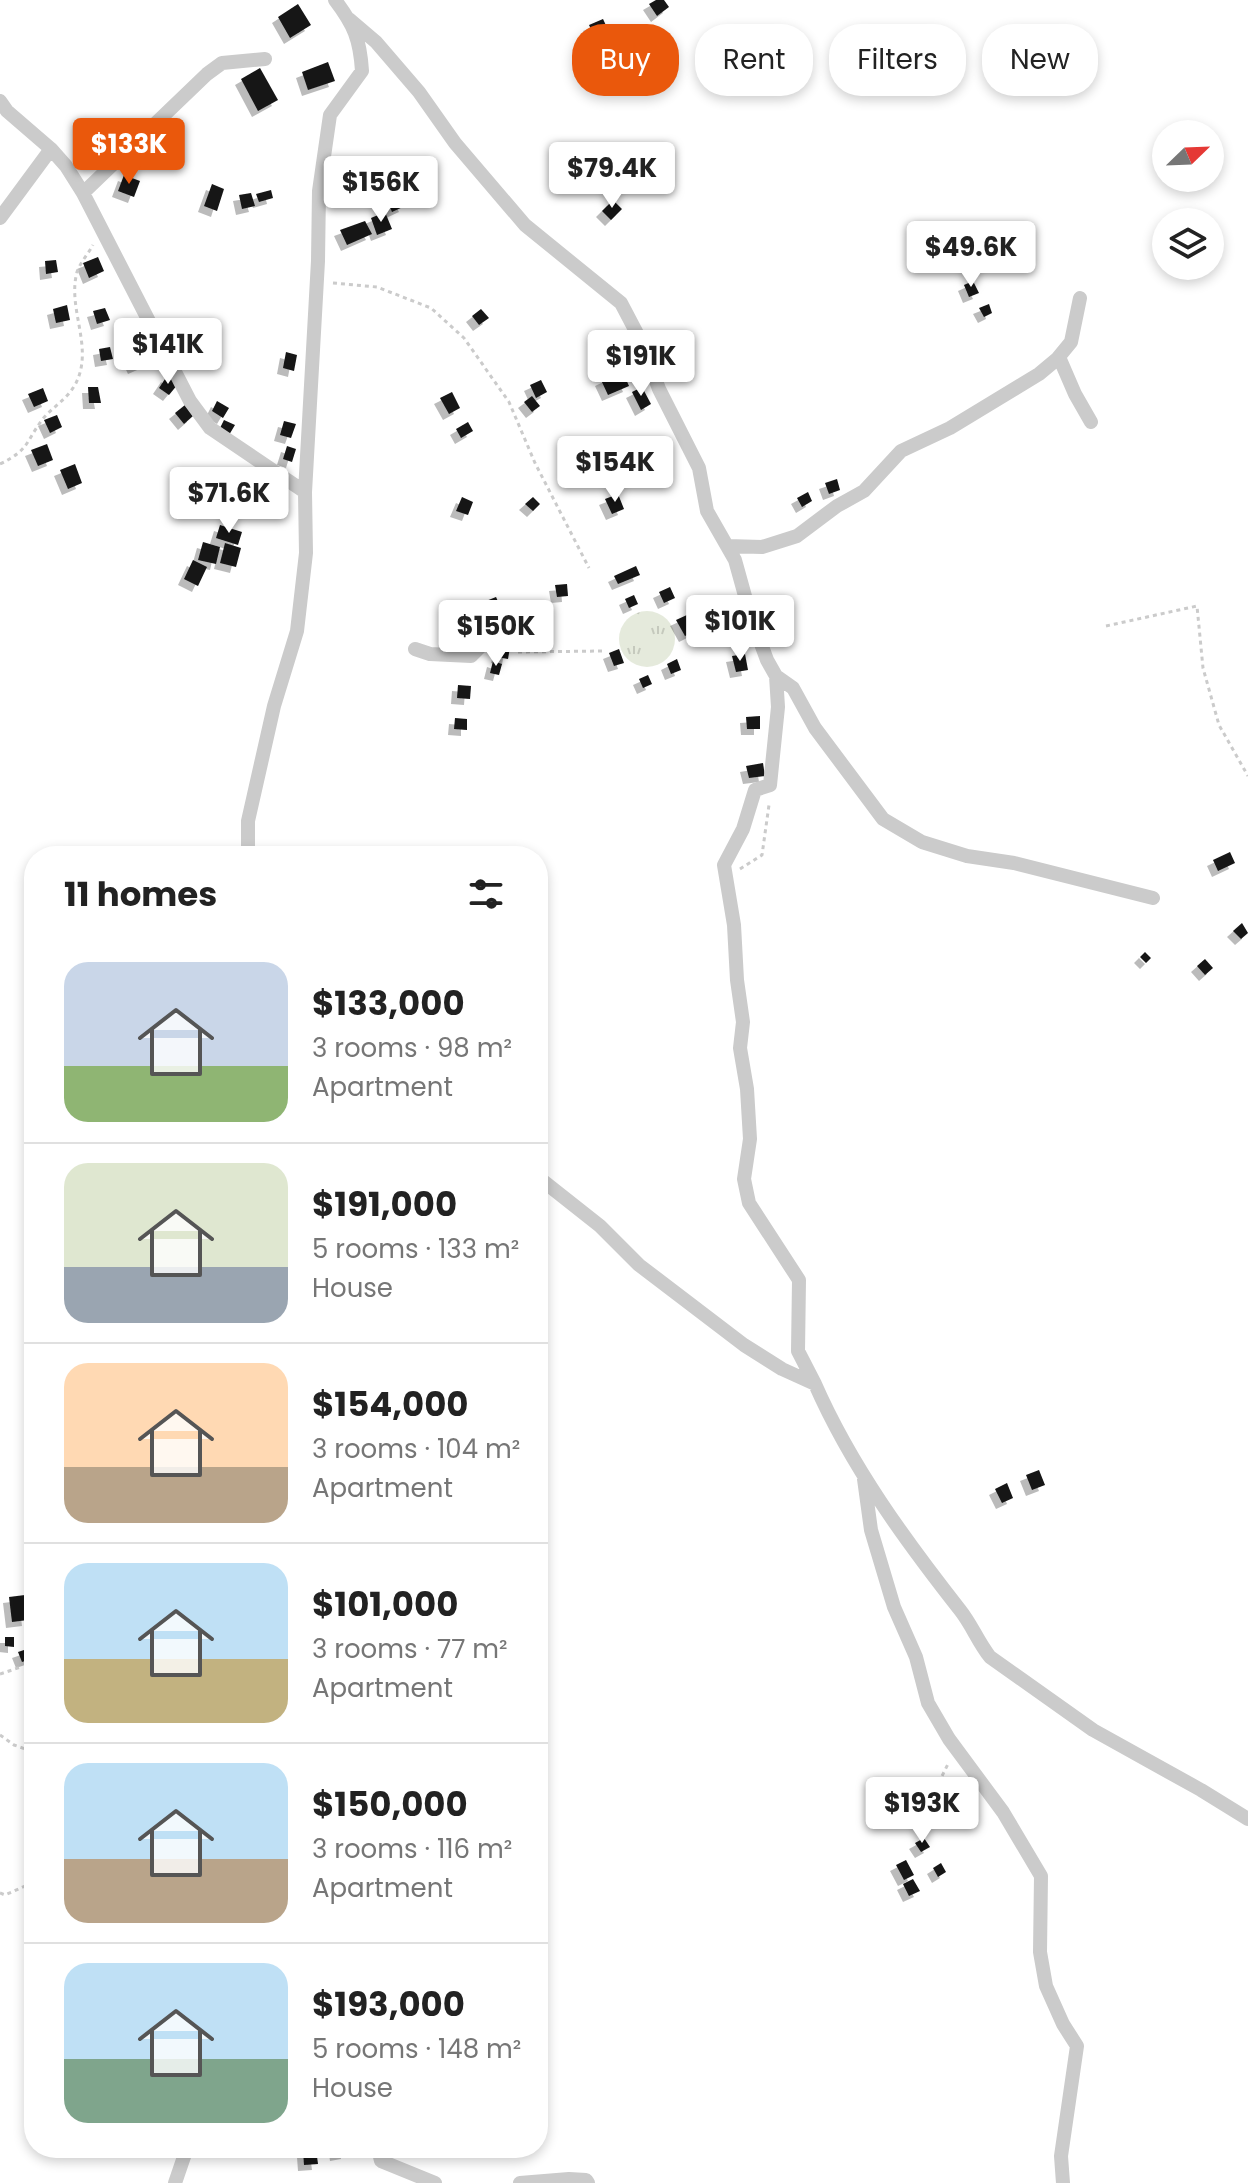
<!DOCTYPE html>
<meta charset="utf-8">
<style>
:root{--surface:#fff;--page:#f6f6f6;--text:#222;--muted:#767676;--line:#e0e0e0;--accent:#ea580c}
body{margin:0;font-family:Poppins,sans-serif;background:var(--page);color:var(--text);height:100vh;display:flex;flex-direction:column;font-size:30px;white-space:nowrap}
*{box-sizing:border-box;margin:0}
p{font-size:26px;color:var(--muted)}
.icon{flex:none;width:44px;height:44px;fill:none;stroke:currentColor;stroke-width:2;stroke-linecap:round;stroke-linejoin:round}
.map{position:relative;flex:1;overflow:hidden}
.side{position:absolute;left:24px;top:846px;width:524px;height:1312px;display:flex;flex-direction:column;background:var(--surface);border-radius:32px;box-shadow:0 4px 12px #0003}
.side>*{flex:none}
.top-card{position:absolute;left:572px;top:24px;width:556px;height:72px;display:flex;gap:16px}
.needle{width:52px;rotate:67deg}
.tools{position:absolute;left:1152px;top:120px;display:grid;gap:16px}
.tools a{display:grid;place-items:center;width:72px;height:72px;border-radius:50%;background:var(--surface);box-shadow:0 4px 12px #0003;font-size:40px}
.price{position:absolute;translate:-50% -68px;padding:0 18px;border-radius:8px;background:#fff;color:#222;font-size:26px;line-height:52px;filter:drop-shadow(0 2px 4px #0008)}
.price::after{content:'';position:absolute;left:50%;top:48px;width:24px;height:18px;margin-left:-12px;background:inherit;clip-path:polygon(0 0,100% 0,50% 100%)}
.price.selected{background:var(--accent);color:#fff}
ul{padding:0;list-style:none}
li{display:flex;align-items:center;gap:24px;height:200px;padding:0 40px}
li+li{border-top:2px solid var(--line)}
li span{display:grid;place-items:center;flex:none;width:224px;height:160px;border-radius:24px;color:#555}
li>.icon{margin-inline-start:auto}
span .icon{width:96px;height:96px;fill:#fffc;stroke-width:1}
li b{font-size:34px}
h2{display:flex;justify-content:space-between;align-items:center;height:96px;padding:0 40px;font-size:34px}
.pill{padding:0 28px;border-radius:32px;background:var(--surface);box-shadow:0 4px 12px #0003;font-size:28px;line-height:72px}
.pill.selected{background:var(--accent);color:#fff}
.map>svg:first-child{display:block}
.park{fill:url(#park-tufts)}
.building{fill:#151515;filter:url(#shadow)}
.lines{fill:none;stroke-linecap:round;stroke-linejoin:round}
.path{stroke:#cbcbcb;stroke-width:3;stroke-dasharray:4 4;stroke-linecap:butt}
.street{stroke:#cbcbcb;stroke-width:14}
</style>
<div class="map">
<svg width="1248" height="2183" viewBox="0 0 1248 2183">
<defs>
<pattern id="park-tufts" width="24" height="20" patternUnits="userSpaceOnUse" patternTransform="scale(2)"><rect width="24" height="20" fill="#e5eadc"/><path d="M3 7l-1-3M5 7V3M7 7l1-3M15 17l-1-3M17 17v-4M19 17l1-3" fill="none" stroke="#c5c9bd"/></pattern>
<filter id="shadow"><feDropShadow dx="-6" dy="6" stdDeviation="0" flood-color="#0004"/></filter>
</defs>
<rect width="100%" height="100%" fill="#fff"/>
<path class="park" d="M619 639a28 28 0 1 1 56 0a28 28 0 1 1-56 0Z"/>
<path class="building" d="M656 0H664L669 7 657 16 649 4Z
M298 4 311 25 290 38 278 17Z
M603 19 610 34 596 40 589 25Z
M617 49 621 57 611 62 607 55Z
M328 62 335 81 308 90 302 72Z
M606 64 612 81 604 84 597 67Z
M260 68 278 100 258 111 241 79Z
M124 175 140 181 134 197 118 191Z
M212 184 224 189 217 211 204 206Z
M357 185 360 193 349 198 346 190Z
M271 190 273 198 259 202 256 194Z
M251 193 255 206 242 209 239 195Z
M400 196 405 206 392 212 388 202Z
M613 200 622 209 611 220 602 211Z
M385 212 392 229 377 235 371 218Z
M365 221 372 234 347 245 340 230Z
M98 257 104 271 89 278 83 263Z
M56 260 58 272 46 274 45 261Z
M973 281 979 293 969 297 964 285Z
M989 304 992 313 984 317 979 308Z
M67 305 70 320 56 323 53 309Z
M105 308 110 320 97 324 93 311Z
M481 309 489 318 479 325 472 316Z
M141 340 150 361 134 368 124 347Z
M110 347 113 359 101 361 99 349Z
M286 352 297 355 294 371 283 368Z
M622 370 629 386 608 395 601 380Z
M167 376 178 384 169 395 159 388Z
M541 380 547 392 536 398 530 385Z
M88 387H98L101 403H89Z
M642 387 651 404 641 410 632 392Z
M43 388 48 401 34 407 28 394Z
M452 392 460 408 449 414 440 398Z
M532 396 540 406 532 412 524 402Z
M217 401 229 408 223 418 212 411Z
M185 405 193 416 184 424 175 413Z
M57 415 62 427 50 433 44 420Z
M224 420 235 425 229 435 219 430Z
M284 421 296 424 291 438 280 435Z
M468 422 473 431 461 438 456 429Z
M47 444 53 460 38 466 31 450Z
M287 446 296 449 292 462 283 459Z
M75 464 82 483 68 489 60 470Z
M837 479 840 490 829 494 825 483Z
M808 492 812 501 802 507 797 498Z
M618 494 624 509 612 514 605 499Z
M462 497 473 502 468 515 456 511Z
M533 497 540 504 533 511 525 504Z
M220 525 242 532 238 545 216 538Z
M203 542 220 547 216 564 198 560Z
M225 543 241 548 236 567 220 563Z
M193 560 207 567 198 586 184 579Z
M636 566 640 575 618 584 614 576Z
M567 584 568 596 557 597 555 585Z
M670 587 675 598 664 603 659 592Z
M634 595 638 604 629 608 625 599Z
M496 597 501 608 491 612 486 601Z
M546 614 549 631 534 633 531 616Z
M689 614 697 630 685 636 676 620Z
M505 634 515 636 513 645 503 643Z
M500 645 510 647 508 659 497 657Z
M619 649 624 663 614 666 609 653Z
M745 654 748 670 736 672 732 656Z
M677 659 681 670 671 674 667 664Z
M493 661 502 664 499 675 490 673Z
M648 675 652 684 643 688 639 679Z
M458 685 471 686 470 699 457 698Z
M760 716V729H747L746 717Z
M455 718 467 719V730L454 729Z
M763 763 765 776 749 778 746 766Z
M1230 852 1235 863 1218 871 1213 860Z
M1242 923 1248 933 1241 939 1233 931Z
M1145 952 1151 958 1146 963 1140 957Z
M1205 959 1213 968 1205 975 1197 966Z
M1039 1470 1045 1485 1032 1490 1026 1475Z
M1007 1483 1013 1498 1002 1503 995 1489Z
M25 1595 28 1620 12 1622 9 1597Z
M5 1637H14V1647L5 1646Z
M30 1648 34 1658 22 1662 18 1652Z
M924 1838 930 1847 921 1852 915 1843Z
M906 1860 914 1875 904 1880 896 1865Z
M941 1863 946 1872 938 1877 933 1868Z
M913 1879 920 1891 909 1896 903 1884Z
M335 2148H346L347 2153 336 2155Z
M316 2149 318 2164 304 2165 303 2151Z"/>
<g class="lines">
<path class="path" d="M333 283 377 287 431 308 464 338 509 402 535 463 589 568
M0 464C29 450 25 443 42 420 52 407 67 400 76 383 94 347 67 309 77 272 80 263 88 254 93 245
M1106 626 1197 606 1203 668 1219 725 1248 776
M518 652 603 651
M740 869 762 855 769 805
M0 1674 21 1667
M0 1735 14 1745 34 1752
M924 1820 928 1804 948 1764
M0 1893 5 1895 34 1882"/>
<path class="street" d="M349 19 376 42 419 92 455 143 525 225 621 303 642 343 659 389 699 468 707 511 735 560 750 614 767 660 776 676 793 688 815 728 883 819 922 842 967 856 1014 863 1153 898
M0 101 7 111 51 149 66 166 83 193 190 401 210 428 305 492
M83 193 207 74 222 63 265 59
M0 218 51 149
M1059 357 1075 394 1091 422
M727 546 762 547 797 536 837 506 864 491 901 451 950 428 1039 374 1057 359 1071 342 1080 298
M415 649 430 654 471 656 480 647 479 638 461 625
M776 676 778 707 770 785 755 790 743 829 724 865 734 925 737 980 743 1022 740 1048 747 1089 750 1139 744 1179 749 1203 799 1280 798 1351 815 1384
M248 856V821L274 706 297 631 306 553 305 492 318 261 319 191 330 115 362 71C360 39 354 25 335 0
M538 1177 600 1226 639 1265 744 1345 782 1369 815 1384C851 1466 905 1540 960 1610 972 1625 978 1642 990 1657L1093 1730 1201 1790 1248 1819
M864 1479 871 1530 894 1607 916 1657 928 1703 949 1739 1003 1812 1041 1876 1040 1952 1046 1986 1063 2024 1077 2046 1061 2156 1063 2183
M378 2148 381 2161 435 2183
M175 2183 187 2148
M520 2183 569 2179 586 2180 588 2183"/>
</g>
</svg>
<div class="tools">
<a><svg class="needle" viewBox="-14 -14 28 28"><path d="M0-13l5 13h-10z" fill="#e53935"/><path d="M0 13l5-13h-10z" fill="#767676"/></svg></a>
<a><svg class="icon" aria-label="layers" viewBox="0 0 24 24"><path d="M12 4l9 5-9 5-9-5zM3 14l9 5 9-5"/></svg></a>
</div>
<b class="price selected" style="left:129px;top:186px">$133K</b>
<b class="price" style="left:612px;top:210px">$79.4K</b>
<b class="price" style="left:381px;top:224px">$156K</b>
<b class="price" style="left:971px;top:289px">$49.6K</b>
<b class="price" style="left:168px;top:386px">$141K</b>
<b class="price" style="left:641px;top:398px">$191K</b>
<b class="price" style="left:615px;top:504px">$154K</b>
<b class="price" style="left:229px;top:535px">$71.6K</b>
<b class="price" style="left:740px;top:663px">$101K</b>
<b class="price" style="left:496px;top:668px">$150K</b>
<b class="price" style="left:922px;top:1845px">$193K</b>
<div class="top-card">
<a class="pill selected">Buy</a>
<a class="pill">Rent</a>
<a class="pill">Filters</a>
<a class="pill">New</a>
</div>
<section class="side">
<h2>11 homes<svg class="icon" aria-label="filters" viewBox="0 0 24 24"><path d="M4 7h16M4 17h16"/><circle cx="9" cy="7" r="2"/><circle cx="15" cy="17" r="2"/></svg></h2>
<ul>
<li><span style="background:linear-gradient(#c9d6e8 65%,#8fb573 0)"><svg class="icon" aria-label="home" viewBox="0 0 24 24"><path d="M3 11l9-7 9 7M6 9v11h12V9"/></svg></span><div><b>$133,000</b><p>3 rooms · 98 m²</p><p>Apartment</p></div></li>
<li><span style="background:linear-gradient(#dfe7d0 65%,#9aa5b1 0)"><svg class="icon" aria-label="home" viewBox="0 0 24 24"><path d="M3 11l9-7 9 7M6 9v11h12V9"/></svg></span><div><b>$191,000</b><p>5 rooms · 133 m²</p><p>House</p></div></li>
<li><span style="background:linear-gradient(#ffd9b3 65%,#b9a48a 0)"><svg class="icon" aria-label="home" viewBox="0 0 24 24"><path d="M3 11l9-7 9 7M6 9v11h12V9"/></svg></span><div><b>$154,000</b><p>3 rooms · 104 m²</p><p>Apartment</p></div></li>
<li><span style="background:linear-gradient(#bfe0f5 60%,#c2b280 0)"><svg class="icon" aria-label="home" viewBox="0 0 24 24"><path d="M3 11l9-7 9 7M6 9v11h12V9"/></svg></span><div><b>$101,000</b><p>3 rooms · 77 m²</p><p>Apartment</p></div></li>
<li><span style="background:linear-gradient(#bfe0f5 60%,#b9a48a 0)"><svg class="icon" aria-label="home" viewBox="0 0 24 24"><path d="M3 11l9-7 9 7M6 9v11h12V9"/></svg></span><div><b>$150,000</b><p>3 rooms · 116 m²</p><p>Apartment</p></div></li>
<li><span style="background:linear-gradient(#bfe0f5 60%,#7fa58c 0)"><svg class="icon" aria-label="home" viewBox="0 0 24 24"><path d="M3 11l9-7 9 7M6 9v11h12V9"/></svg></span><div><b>$193,000</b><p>5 rooms · 148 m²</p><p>House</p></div></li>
</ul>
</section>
</div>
